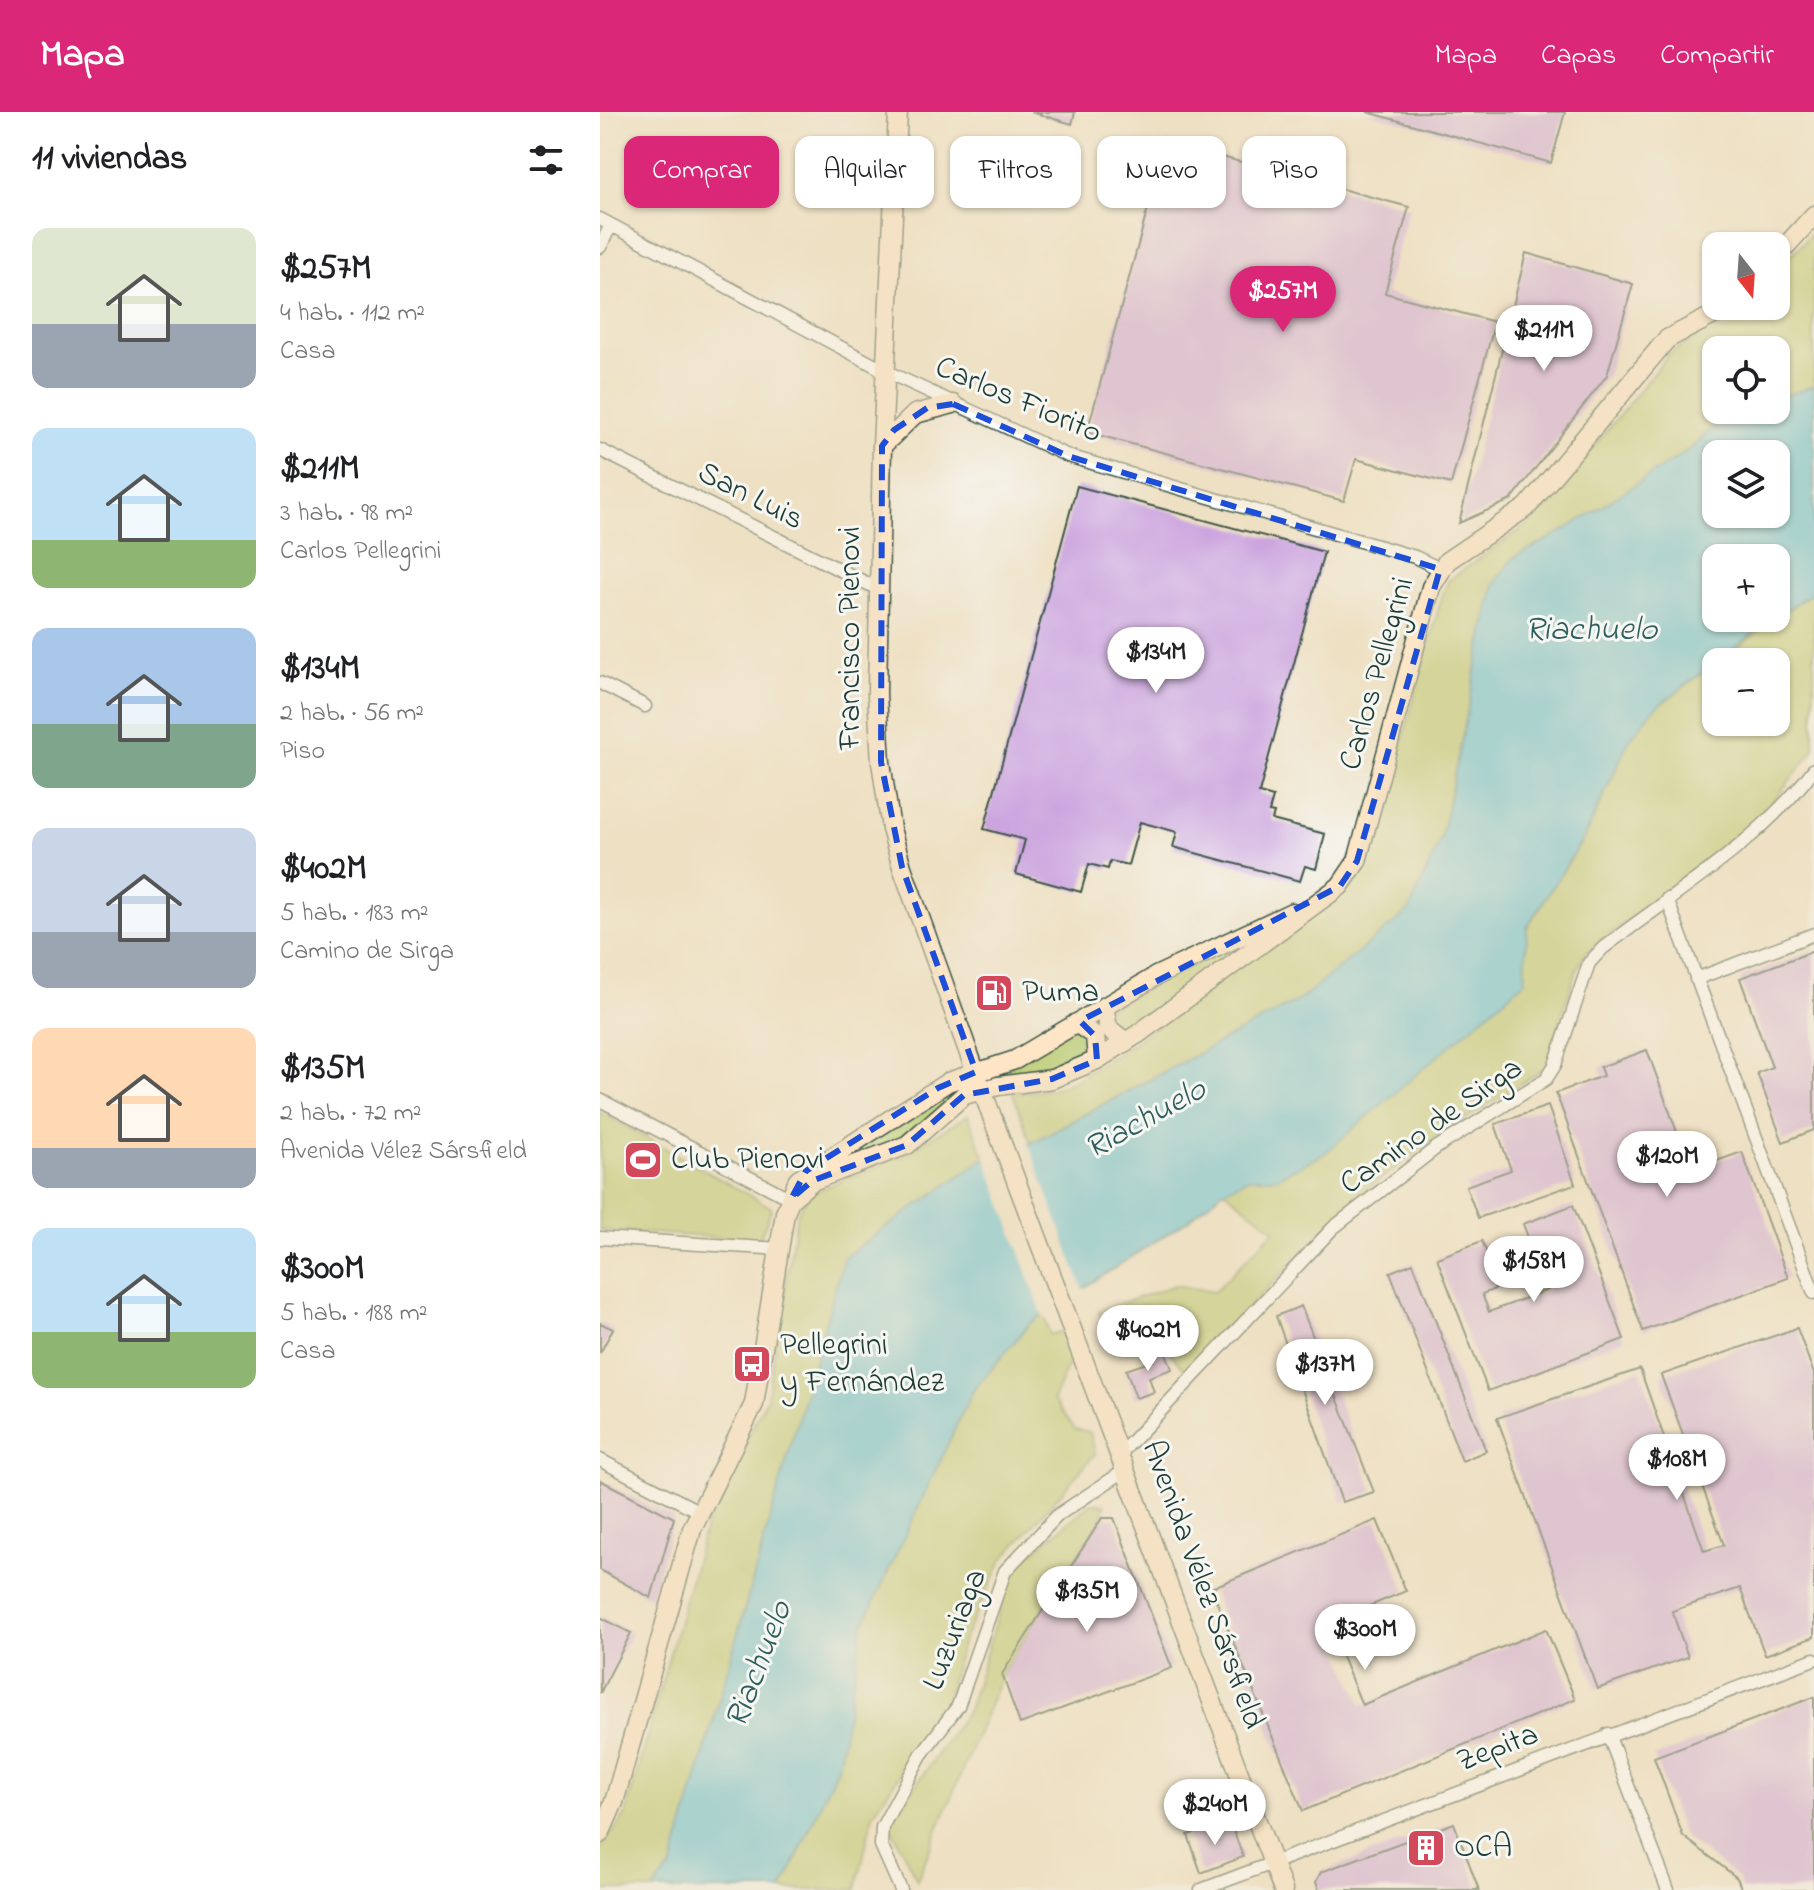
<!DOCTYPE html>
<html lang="es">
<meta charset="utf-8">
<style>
:root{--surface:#fff;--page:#f6f6f6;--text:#202124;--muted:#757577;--accent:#db2777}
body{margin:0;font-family:"Indie Flower",sans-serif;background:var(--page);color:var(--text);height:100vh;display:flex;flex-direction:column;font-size:30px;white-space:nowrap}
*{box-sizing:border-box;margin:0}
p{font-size:26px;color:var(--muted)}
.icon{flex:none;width:44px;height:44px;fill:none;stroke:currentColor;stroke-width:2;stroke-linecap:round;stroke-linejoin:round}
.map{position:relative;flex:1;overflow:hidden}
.side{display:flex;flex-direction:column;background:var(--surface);width:600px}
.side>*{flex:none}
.top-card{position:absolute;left:24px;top:24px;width:760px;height:72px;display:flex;gap:16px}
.needle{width:52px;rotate:163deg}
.buttons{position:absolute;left:1102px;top:120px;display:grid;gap:16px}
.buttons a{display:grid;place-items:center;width:88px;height:88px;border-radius:16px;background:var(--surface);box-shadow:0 2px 6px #0004;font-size:40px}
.price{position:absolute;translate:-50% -68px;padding:0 18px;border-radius:28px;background:#fff;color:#222;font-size:26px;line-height:52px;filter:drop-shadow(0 2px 4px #0008)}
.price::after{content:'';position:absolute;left:50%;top:48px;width:24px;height:18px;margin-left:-12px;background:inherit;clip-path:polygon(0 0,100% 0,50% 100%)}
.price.active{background:var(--accent);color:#fff}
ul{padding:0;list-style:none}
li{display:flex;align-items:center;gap:24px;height:200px;padding:0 32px}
li span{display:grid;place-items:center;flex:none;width:224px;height:160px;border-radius:16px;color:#555}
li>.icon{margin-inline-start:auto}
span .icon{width:96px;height:96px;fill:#fffc;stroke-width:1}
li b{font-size:34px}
h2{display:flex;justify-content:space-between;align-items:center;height:96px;padding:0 32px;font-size:34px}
.pill{padding:0 28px;border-radius:16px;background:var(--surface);box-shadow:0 2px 6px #0004;font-size:28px;line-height:72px}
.pill.active{background:var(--accent);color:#fff}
header{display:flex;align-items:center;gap:48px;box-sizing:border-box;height:112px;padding:0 40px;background:var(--accent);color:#fff}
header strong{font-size:38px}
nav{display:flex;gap:44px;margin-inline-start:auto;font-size:28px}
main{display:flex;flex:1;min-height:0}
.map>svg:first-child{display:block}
.green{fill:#b7c86b;stroke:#6b8250;stroke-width:2}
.water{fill:#5cc1da;stroke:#3e7f87;stroke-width:2;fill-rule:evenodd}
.pier{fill:#eee0c2}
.building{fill:#cca4df}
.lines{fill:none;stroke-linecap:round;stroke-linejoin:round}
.street-casing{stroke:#3e5549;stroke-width:15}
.secondary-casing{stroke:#3e5549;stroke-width:21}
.street{stroke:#fff;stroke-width:12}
.secondary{stroke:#fde5c5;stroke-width:18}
.marked{fill:none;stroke:#1d4ed8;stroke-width:6;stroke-dasharray:16 10;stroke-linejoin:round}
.labels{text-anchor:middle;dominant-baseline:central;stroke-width:6;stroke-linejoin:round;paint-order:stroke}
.street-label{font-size:32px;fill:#1f3d34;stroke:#f6f6f2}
.poi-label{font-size:32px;fill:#1f3d34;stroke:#f6f6f2;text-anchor:start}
.water-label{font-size:34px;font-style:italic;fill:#2e5e5e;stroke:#f6f6f2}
</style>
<header>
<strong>Mapa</strong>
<nav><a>Mapa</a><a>Capas</a><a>Compartir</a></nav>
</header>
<main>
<section class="side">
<h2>11 viviendas<svg class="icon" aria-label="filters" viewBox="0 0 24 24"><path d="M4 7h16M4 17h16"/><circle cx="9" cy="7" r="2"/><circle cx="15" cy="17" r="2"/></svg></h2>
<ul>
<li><span style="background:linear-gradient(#dfe7d0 60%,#9aa5b1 0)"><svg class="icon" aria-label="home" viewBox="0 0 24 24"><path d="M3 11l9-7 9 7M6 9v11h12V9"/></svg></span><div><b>$257M</b><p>4 hab. · 112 m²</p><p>Casa</p></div></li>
<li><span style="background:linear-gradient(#bfe0f5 70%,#8fb573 0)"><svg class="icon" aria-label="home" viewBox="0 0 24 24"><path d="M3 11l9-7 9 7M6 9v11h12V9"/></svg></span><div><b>$211M</b><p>3 hab. · 98 m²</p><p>Carlos Pellegrini</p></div></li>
<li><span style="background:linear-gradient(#a9c7e8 60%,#7fa58c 0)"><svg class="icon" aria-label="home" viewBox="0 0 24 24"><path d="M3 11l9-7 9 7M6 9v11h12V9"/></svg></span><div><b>$134M</b><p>2 hab. · 56 m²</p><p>Piso</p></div></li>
<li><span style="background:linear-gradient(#c9d6e8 65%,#9aa5b1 0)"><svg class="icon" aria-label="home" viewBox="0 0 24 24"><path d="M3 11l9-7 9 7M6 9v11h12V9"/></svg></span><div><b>$402M</b><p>5 hab. · 183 m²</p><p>Camino de Sirga</p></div></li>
<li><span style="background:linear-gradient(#ffd9b3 75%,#9aa5b1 0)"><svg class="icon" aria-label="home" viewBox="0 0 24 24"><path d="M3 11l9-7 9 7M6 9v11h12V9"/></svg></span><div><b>$135M</b><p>2 hab. · 72 m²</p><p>Avenida Vélez Sársfield</p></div></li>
<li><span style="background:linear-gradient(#bfe0f5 65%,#8fb573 0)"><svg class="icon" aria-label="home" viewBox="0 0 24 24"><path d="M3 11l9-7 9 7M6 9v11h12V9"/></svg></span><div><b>$300M</b><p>5 hab. · 188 m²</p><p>Casa</p></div></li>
</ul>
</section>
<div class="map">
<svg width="1214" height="1778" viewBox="0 0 1214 1778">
<rect width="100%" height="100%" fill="#f6f6f2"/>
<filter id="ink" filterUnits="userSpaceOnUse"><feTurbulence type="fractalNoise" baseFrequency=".0125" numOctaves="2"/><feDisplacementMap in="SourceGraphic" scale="16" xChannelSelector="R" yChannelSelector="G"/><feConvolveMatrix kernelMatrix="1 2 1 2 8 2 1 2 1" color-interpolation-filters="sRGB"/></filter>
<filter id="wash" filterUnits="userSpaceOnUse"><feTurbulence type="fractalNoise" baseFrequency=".006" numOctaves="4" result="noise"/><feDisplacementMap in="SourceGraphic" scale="32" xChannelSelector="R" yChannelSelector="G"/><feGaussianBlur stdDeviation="1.8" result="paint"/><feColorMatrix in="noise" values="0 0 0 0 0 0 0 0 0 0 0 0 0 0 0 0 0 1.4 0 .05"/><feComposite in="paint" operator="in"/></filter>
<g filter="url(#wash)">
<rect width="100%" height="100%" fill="#eee0c2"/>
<path class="green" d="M1214 118V274L1176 287V238H1116V298H1132L1092 336 964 419 913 446 894 472 841 727 809 799 701 887 431 1031 413 981 452 977 473 969 533 931 757 770 771 745 843 480 849 468 934 408 1068 243 1144 194H1176V160Z
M1214 479V638L1162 703 985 842 976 859 945 956 833 1028 759 1083 586 1259 564 1234 519 1240 498 1199 575 1173 614 1180 675 1118 624 1078 648 1066H676L925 869 927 816 988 719 1028 630 1054 597 1116 551V610H1176V550H1117Z
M731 782 497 948 382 978 333 1012 193 1076 287 1009Z
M0 1000 172 1096 159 1128 0 1118Z
M368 1003 385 1047 244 1146 72 1755 53 1778H0V1738L25 1704 108 1404 167 1286 197 1102 209 1082 303 1043Z
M443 1203 450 1223 462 1219 471 1246 453 1288 475 1317 490 1320 495 1342 403 1447 363 1528 342 1600 273 1702 256 1778H182L238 1653 263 1513 372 1280 429 1212Z
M491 1391 505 1393 502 1406 402 1562 317 1768 289 1711 368 1598 410 1466 419 1452Z"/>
<path class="water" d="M1214 274V479L1176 504V446H1116V506H1173L1054 597 1028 630 984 725 927 815 925 869 724 1042 676 1066H648L624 1078 591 1106 429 1212 372 1280 263 1513 238 1653 182 1778H53L72 1755 244 1145 382 1048 431 1031 701 887 809 799 841 727 894 472 913 446 964 419 1092 336 1129 299 1176 298V287ZM1116 342H1176V402H1116Z"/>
<path class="pier" d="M427 1028 484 1180 444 1207 385 1043Z"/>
<g id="blocks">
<path class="building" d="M431 0H475L472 12Z
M767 0H965L951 51Z
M566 30 809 95 785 181 895 210 851 372 756 347 744 389 487 320Z
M926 141 1033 172 1007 263 911 388 859 411Z
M477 374 724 440 659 681 673 685 669 700 674 701 672 708 725 722 716 757 705 754 700 769 573 735 577 720 540 710 528 753 510 749 508 757 489 752 481 780 416 762 425 728 384 717Z
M1214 839V1018L1183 1030 1157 961 1172 955 1140 866Z
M1047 938 1091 1058 1142 1040 1188 1166 1043 1219 956 981 1003 964 1000 955Z
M948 994 975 1072 878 1106 866 1074 911 1058 895 1012Z
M973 1093 1024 1227 888 1279 837 1146 882 1129 900 1175 882 1182 889 1200 948 1178 923 1112Z
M813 1151 886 1339 862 1349 790 1160Z
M701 1194 774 1380 742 1390 676 1204Z
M0 1211 13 1217 0 1241Z
M1197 1216 1214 1262V1525L1165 1543 1140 1476 1072 1499 1088 1545 997 1577 897 1306 1040 1257 1104 1439 1124 1433 1061 1263Z
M564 1236 572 1257 549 1265 554 1280 536 1286 526 1258 553 1249 550 1241Z
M0 1368 74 1406 51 1486 0 1458Z
M502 1406H514L572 1556 420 1612 402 1562Z
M777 1408 806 1479 728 1511 762 1593 946 1517 975 1587 703 1699 611 1476Z
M0 1505 31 1521 0 1581Z
M1214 1585V1778H1142L1137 1766 1083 1724 1054 1645Z
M630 1709 643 1745 601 1761 588 1723Z
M854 1711 879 1778H719L716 1770 721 1760Z"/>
</g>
</g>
<g filter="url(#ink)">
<use href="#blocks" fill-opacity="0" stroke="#3e5549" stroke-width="2"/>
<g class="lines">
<defs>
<path id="street" d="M0 107 285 259 468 344 815 445 840 457
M0 135 11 113
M0 338 278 477
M0 571 45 594
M1067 787 1214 1181
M1096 867 1214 822
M0 988 191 1087
M0 1126 180 1137
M521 1341 733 1116 836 1036 946 967 955 953 989 851 1003 836C1076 780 1159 731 1214 657
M0 1348 98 1399
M1008 1622 1068 1778
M301 1778 281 1733 282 1715 321 1643 358 1594 405 1459 458 1403 527 1357
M601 1778 1214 1547"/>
<path id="secondary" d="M298 0 282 334 277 582 281 650 291 717 302 755 382 978 683 1778
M1176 145 1214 103
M282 334 315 302 353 292
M504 894 508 916 526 930
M476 911 495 924 497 948
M191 1087 212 1069 307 1033 364 983 398 974 452 967 497 948 538 922 740 774 757 749 831 475 847 449 927 395 1067 227 1131 194
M0 1722 14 1690 92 1417 154 1292 185 1101 198 1067 348 970 415 948 556 864 692 800"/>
</defs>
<use href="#street" class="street-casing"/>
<use href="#secondary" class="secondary-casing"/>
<use href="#street" class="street"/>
<use href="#secondary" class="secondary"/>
</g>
</g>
<path d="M0 0H1214V1778H0ZM353 292 468 344 840 457 757 749 740 774 480 909 495 924 497 948 452 967 364 983 307 1033 212 1069 191 1087 206 1059 338 976 376 960 302 755 281 650 282 334 294 318 327 296Z" fill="#eee0c2" fill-opacity=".55" fill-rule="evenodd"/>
<path class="marked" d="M353 292 468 344 840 457 757 749 740 774 480 909 495 924 497 948 452 967 364 983 307 1033 212 1069 191 1087 206 1059 338 976 376 960 302 755 281 650 282 334 294 318 327 296Z"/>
<defs>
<symbol id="fuel-square" viewBox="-11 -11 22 22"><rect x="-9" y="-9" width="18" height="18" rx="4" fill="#d1495b" stroke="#f6f6f2"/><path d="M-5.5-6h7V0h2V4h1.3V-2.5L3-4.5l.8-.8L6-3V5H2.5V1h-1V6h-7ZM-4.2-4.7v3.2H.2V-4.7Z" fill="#fff"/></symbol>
<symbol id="stadium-square" viewBox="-11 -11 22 22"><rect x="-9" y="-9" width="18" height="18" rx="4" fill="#d1495b" stroke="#f6f6f2"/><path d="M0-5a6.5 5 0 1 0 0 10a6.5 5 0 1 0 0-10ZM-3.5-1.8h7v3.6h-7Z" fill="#fff"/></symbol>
<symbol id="bus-square" viewBox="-11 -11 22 22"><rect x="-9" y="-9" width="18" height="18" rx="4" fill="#d1495b" stroke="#f6f6f2"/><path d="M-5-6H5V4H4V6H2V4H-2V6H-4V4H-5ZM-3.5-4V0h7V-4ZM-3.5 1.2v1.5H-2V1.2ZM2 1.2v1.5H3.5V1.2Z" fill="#fff"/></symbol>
<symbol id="building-square" viewBox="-11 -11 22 22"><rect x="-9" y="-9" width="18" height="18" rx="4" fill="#d1495b" stroke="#f6f6f2"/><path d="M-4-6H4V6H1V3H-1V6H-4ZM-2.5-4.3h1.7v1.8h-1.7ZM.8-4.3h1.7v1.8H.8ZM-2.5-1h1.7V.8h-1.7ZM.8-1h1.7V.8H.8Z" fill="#fff"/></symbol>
</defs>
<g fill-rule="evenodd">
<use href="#fuel-square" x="372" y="859" width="44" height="44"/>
<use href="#stadium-square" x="21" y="1026" width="44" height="44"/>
<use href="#bus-square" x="130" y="1230" width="44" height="44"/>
<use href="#building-square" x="804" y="1714" width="44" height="44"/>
</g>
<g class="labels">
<g class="street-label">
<text transform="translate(418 289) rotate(23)">Carlos Fiorito</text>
<text transform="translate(150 385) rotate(27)">San Luis</text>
<text transform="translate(251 526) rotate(-90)">Francisco Pienovi</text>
<text transform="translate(778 562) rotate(-74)">Carlos Pellegrini</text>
<text transform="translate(832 1015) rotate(-35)">Camino de Sirga</text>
<text transform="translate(602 1473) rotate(70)">Avenida Vélez Sársfield</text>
<text transform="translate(356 1518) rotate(-69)">Luzuriaga</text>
<text transform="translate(898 1637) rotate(-21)">Zepita</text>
</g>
<g class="poi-label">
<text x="422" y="881">Puma</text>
<text x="71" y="1048">Club Pienovi</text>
<text x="180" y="1234">Pellegrini<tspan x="180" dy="37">y Fernández</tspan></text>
<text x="854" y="1736">OCA</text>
</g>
<g class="water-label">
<text x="991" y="519">Riachuelo</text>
<text transform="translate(546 1008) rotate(-29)">Riachuelo</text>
<text transform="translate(160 1553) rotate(-69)">Riachuelo</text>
</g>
</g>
</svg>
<div class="buttons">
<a><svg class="needle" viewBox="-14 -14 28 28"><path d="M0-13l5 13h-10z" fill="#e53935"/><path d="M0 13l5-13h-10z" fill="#757577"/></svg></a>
<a><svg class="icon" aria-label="locate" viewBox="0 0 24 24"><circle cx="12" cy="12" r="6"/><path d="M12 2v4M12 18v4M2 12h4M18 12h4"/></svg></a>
<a><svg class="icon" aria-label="layers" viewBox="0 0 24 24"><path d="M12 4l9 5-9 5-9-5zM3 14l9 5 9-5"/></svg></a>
<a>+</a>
<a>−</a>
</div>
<b class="price active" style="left:683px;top:222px">$257M</b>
<b class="price" style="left:944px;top:261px">$211M</b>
<b class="price" style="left:556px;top:583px">$134M</b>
<b class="price" style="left:1067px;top:1087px">$120M</b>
<b class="price" style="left:934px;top:1192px">$158M</b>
<b class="price" style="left:548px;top:1261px">$402M</b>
<b class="price" style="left:725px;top:1295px">$137M</b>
<b class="price" style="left:1077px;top:1390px">$108M</b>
<b class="price" style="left:487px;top:1522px">$135M</b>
<b class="price" style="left:765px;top:1560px">$300M</b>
<b class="price" style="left:615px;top:1735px">$240M</b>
<div class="top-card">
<a class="pill active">Comprar</a>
<a class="pill">Alquilar</a>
<a class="pill">Filtros</a>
<a class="pill">Nuevo</a>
<a class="pill">Piso</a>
</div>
</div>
</main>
